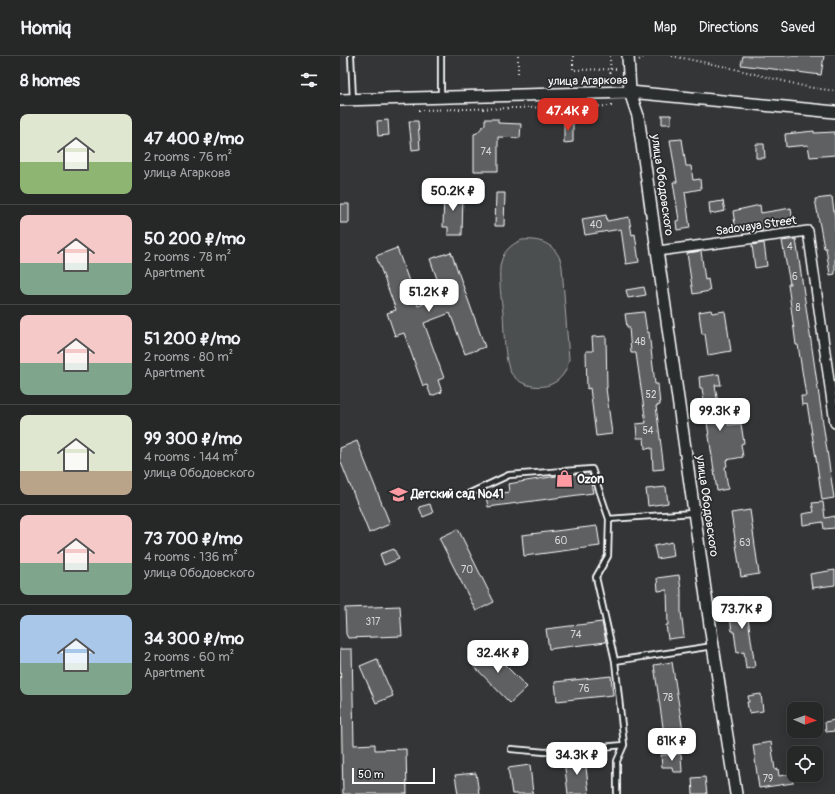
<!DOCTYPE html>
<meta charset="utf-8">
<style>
:root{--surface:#262828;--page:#323434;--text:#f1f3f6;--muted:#a4a6a8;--line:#424445;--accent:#d93025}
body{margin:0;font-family:Pangolin,sans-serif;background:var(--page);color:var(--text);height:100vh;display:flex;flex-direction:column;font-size:15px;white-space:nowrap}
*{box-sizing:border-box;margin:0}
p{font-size:13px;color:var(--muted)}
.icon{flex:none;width:22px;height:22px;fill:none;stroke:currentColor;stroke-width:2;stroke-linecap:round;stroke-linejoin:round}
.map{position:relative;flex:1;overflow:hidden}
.sheet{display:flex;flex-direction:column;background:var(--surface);width:340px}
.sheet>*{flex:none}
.needle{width:26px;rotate:92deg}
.fabs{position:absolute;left:447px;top:646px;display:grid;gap:8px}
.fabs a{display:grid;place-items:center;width:36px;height:36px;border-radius:8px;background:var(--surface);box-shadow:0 2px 10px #0003,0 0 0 1px var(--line);font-size:20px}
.scale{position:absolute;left:12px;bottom:10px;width:83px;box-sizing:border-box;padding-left:4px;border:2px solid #fff;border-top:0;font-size:11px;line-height:14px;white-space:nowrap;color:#fff;-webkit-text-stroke:3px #2a2d2e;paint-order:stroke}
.price{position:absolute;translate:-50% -34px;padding:0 9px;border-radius:8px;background:#fff;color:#222;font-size:13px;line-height:26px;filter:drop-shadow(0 1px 2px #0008)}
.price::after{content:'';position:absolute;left:50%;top:24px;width:12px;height:9px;margin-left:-6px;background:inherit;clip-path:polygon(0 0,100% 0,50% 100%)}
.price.active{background:var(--accent);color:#fff}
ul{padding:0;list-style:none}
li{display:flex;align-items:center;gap:12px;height:100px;padding:0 20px}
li+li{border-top:1px solid var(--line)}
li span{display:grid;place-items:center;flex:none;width:112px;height:80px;border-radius:8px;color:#555}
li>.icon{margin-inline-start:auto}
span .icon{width:48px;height:48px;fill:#fffc;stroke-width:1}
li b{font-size:17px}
h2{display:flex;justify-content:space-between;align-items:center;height:48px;padding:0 20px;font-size:17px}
header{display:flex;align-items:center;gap:24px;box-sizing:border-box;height:56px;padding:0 20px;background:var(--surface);border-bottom:1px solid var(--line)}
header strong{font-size:19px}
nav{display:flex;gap:22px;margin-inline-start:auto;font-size:14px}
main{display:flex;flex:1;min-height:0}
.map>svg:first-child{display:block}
.green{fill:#4c4f50;stroke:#a6a7a8}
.building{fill:#5f6162;stroke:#fff}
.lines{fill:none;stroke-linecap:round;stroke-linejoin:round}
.service-casing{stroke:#fff;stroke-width:8}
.minor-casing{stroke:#fff;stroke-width:12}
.tertiary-casing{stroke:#fff;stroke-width:14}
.path{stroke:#fff;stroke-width:2;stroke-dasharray:1 3;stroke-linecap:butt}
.service{stroke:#2a2d2e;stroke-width:4.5}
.minor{stroke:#2a2d2e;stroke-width:9}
.tertiary{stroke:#2a2d2e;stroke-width:11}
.labels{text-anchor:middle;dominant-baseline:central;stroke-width:3.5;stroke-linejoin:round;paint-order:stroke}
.number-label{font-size:10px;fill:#d7d8d8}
.street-label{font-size:12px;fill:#fff;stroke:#2a2d2e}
.poi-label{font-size:12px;font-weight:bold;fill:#fff;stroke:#2a2d2e;text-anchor:start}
</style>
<header>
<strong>Homiq</strong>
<nav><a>Map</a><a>Directions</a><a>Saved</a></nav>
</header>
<main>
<section class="sheet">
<h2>8 homes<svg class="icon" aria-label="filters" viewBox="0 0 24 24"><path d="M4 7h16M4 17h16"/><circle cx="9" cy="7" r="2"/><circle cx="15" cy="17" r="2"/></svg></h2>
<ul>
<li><span style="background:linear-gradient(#dfe7d0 60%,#8fb573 0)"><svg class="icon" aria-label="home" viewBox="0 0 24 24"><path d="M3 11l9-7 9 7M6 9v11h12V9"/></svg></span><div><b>47 400 ₽/mo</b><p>2 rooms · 76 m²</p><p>улица Агаркова</p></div></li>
<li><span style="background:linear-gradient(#f6c9c9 60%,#7fa58c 0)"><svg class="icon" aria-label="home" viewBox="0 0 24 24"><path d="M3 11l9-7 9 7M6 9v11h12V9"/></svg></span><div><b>50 200 ₽/mo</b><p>2 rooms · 78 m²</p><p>Apartment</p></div></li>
<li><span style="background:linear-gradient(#f6c9c9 60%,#7fa58c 0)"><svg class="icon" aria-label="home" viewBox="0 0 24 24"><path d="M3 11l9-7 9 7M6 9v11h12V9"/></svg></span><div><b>51 200 ₽/mo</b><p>2 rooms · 80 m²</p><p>Apartment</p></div></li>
<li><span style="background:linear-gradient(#dfe7d0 70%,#b9a48a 0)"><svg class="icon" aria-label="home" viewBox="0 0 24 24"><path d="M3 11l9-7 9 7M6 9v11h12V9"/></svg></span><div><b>99 300 ₽/mo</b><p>4 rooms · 144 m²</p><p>улица Ободовского</p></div></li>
<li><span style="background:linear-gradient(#f6c9c9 60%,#7fa58c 0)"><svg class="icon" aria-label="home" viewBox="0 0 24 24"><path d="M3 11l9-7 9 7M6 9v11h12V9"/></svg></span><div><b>73 700 ₽/mo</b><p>4 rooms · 136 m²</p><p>улица Ободовского</p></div></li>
<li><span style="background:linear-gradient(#a9c7e8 60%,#7fa58c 0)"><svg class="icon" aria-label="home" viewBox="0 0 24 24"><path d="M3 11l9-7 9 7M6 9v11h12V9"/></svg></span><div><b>34 300 ₽/mo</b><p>2 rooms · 60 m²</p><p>Apartment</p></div></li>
</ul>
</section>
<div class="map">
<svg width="495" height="738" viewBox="0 0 495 738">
<rect width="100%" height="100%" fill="#333536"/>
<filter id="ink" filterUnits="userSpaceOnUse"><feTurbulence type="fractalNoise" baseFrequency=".025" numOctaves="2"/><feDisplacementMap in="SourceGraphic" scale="8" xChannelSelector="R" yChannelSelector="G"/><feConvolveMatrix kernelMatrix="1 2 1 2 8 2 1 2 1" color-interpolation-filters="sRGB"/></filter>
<g filter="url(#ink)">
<path class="green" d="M182 184C202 182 219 190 222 211L229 303C227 315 221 325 209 329 196 333 179 329 171 317 164 305 164 272 163 257 161 241 159 226 160 211 162 197 169 189 182 184Z"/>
<path class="building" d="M403 0H484L481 19 401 9Z
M322 59H331V68H322Z
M145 63H158V67L181 68 180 82 158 81V115H134V78L137 77 145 68Z
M48 64 49 79 38 80 37 65Z
M69 65H78L80 93 72 94Z
M224 66H233V86L224 87Z
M474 75V77L495 76V99L470 101 468 89 446 91 445 78Z
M342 83 346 110H351L353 124 360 123 361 133 345 136 350 172 337 174 336 165 339 164 333 126H337L330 84Z
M416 88H424L425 102H416Z
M104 135 123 136 122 179H108V171H103Z
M156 137H165L164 170H155Z
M492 141 495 163V218L490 219 486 192H484L475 143Z
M383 145 385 155 370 158 369 147Z
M0 148H9V167H0Z
M420 149 421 157 451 152 453 167 423 171 422 175 410 177V174L396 176 393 155Z
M266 159 267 165 289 161 292 179 295 178 299 206 286 208 281 173 245 179 242 163Z
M456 183 494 442 482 444 477 408 467 348 462 349 461 340H466L458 289H456L448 228H450L442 185Z
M424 187 427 210 415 212 412 189Z
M57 192 78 250 103 240 90 203 111 196 145 291 125 298 110 257 84 267 104 322 98 324 102 336 91 340 87 329 83 330 64 277 55 280 47 257 56 254 36 200Z
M361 195 365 224 368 223 370 235 353 238 347 197Z
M304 231 306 239 288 242 286 234Z
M371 254 372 257 385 255 391 295 368 299 365 278H362L359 256Z
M304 256 307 276H309L315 328H318L320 349 316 350 324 413 313 414 312 392 305 393 304 382H297L296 368 306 367 296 297H291L289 271H287L285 258Z
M266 280 267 332H266L272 378 256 380 250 332 247 333 246 295H253L252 281Z
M379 318 381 329H375L381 367 388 366V369L401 368 404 387 401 388 403 401 386 404 387 410 385 411 388 433 377 435 362 332H360L359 321Z
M17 385 50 468 29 477 0 404V392Z
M249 417 253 437 148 451 146 440 169 436 168 428 229 418Z
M326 431 328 447 308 450 306 433Z
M483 446 485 462 495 460V472L484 473 483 466 463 469 462 458 474 456 472 447Z
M90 448 93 457 83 461 79 451Z
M410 454 419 518 401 521 391 457Z
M257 470 260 490 184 500 182 479Z
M118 473 154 546 136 555 99 482Z
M332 486 334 500 317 503 314 490Z
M54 493 59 503 44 509 40 498Z
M495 514V529L472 532 470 518Z
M339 519 341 534V555L344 581 328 583 326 569H328L327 534 318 535 317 522Z
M402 541 403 548H406L415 611 406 613 404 596 397 597 394 575H392L390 561H392L389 543Z
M60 550 62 580 8 582 6 578 5 552Z
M262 566 266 586 209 593 206 573Z
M145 589 187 631 170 647 129 605Z
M0 593H12L14 689 35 688V694L66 693 67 738H3Z
M37 603 53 640 36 647 20 610Z
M332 606 343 675 324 678 314 609Z
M271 620 273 639 217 645 215 626Z
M421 638 423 655 409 657 407 646H409L408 640Z
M495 664V675L486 676 485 666Z
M431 686 435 714 438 713 439 720 452 718 453 727 419 732 413 689Z
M341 698 342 716H333L332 711H322L321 699Z
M245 702 249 738H228L224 704Z
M190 709 193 738H172L168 712Z
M136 717 139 738H118L115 719Z
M365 721 367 738H353L352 722Z"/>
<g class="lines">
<defs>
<path id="service" d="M11 0 13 44
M101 0V41
M128 438 169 419 252 413 269 463
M275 605 373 590
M171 693 205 696 284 689 275 605 256 521 268 500 269 463 353 457
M277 738V705L284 689"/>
<path id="minor" d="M318 195 468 175 495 367"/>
<path id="tertiary" d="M288 0 290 36 298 60 373 590 396 738
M0 44 290 36 495 56"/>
</defs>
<use href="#service" class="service-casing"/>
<use href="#minor" class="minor-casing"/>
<use href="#tertiary" class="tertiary-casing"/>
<path class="path" d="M178 0V18
M233 0V14L278 13
M270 0 271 27
M332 0 387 11 467 31 495 35
M299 4 305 0
M79 54 272 50V47"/>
<use href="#service" class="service"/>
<use href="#minor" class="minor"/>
<use href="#tertiary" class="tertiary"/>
</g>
</g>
<defs>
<symbol id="shop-bare" viewBox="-9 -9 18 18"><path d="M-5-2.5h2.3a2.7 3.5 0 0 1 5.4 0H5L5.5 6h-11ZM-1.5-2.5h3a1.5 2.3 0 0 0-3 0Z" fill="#ff9aa2" stroke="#2a2d2e" stroke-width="2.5" paint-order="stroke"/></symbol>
<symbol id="school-bare" viewBox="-9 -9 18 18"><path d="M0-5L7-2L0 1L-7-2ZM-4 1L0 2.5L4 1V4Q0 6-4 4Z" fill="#ff9aa2" stroke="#2a2d2e" stroke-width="2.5" paint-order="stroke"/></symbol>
</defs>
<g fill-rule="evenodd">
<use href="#shop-bare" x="212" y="410" width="25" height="25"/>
<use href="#school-bare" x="46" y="426" width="25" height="25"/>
</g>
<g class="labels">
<g class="number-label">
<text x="146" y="96">74</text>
<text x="256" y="169">40</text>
<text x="450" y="191">4</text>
<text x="455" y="221">6</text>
<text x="458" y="252">8</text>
<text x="300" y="286">48</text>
<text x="311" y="339">52</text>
<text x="308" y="375">54</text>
<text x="221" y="485">60</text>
<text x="405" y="487">63</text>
<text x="127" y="514">70</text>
<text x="33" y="566">317</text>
<text x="236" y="579">74</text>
<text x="244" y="633">76</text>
<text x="328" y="642">78</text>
<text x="428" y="723">79</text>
</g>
<g class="street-label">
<text transform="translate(248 25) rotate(-1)">улица Агаркова</text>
<text transform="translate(322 129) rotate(82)">улица Ободовского</text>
<text transform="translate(416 170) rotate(-8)">Sadovaya Street</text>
<text transform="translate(367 450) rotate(82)">улица Ободовского</text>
</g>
<g class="poi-label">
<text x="237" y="423">Ozon</text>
<text x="71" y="438">Детский сад №41</text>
</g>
</g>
</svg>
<div class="fabs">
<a><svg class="needle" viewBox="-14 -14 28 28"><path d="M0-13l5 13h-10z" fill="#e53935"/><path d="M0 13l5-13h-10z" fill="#a4a6a8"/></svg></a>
<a><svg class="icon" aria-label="locate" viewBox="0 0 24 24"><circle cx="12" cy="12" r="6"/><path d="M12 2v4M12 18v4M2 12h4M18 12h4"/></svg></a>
</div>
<div class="scale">50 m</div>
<b class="price active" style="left:228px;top:76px">47.4K ₽</b>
<b class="price" style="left:113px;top:156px">50.2K ₽</b>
<b class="price" style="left:89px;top:257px">51.2K ₽</b>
<b class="price" style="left:380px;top:376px">99.3K ₽</b>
<b class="price" style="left:402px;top:574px">73.7K ₽</b>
<b class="price" style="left:158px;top:618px">32.4K ₽</b>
<b class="price" style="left:332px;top:706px">81K ₽</b>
<b class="price" style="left:237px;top:720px">34.3K ₽</b>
</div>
</main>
